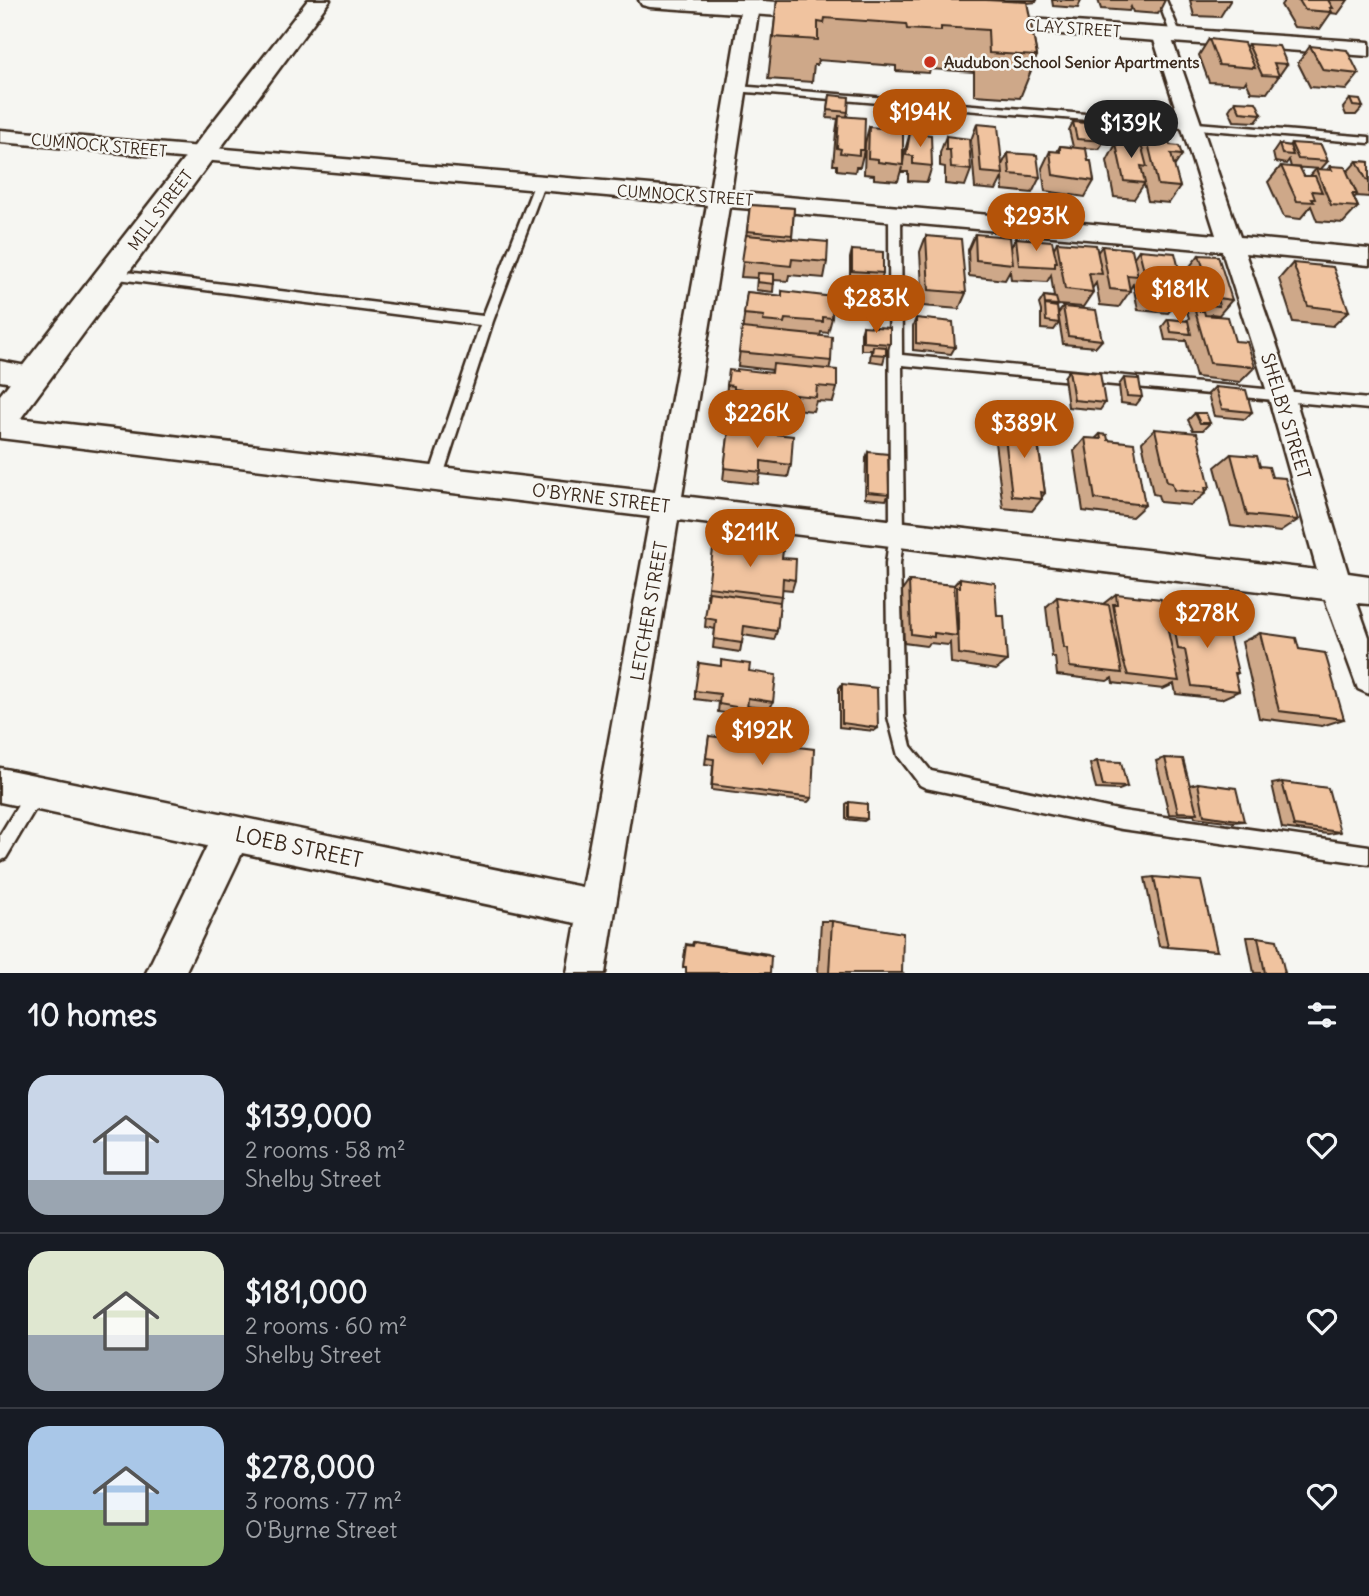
<!DOCTYPE html>
<meta charset="utf-8">
<style>
:root{--surface:#171b24;--page:#20242c;--text:#f1f3f6;--muted:#9ea1a6;--line:#363941;--accent:#b45309}
body{margin:0;font-family:Delius,sans-serif;background:var(--page);color:var(--text);height:100vh;display:flex;flex-direction:column;font-size:26px;white-space:nowrap}
*{box-sizing:border-box;margin:0}
p{font-size:23px;color:var(--muted)}
.icon{flex:none;width:38px;height:38px;fill:none;stroke:currentColor;stroke-width:2;stroke-linecap:round;stroke-linejoin:round}
.map{position:relative;height:973px;overflow:hidden}
.panel{display:flex;flex-direction:column;background:var(--surface);flex:1}
.panel>*{flex:none}
.price{position:absolute;translate:-50% -60px;padding:0 16px;border-radius:24px;background:var(--accent);color:#fff;font-size:23px;line-height:46px;filter:drop-shadow(0 2px 4px #0008)}
.price::after{content:'';position:absolute;left:50%;top:42px;width:21px;height:16px;margin-left:-10px;background:inherit;clip-path:polygon(0 0,100% 0,50% 100%)}
.price.current{background:#222;color:#fff}
ul{padding:0;list-style:none}
li{display:flex;align-items:center;gap:21px;height:175px;padding:0 28px}
li+li{border-top:2px solid var(--line)}
li span{display:grid;place-items:center;flex:none;width:196px;height:140px;border-radius:21px;color:#555}
li>.icon{margin-inline-start:auto}
span .icon{width:84px;height:84px;fill:#fffc;stroke-width:1}
li b{font-size:30px}
h2{display:flex;justify-content:space-between;align-items:center;height:84px;padding:0 28px;font-size:30px}
.map>svg:first-child{display:block}
.lines{fill:none;stroke-linecap:round;stroke-linejoin:round}
.service-casing{stroke:#3b2a1e;stroke-width:5}
.minor-casing{stroke:#3b2a1e;stroke-width:5}
.tertiary-casing{stroke:#3b2a1e;stroke-width:5}
.service{fill:#f6f6f2;fill-rule:evenodd}
.minor{fill:#f6f6f2;fill-rule:evenodd}
.tertiary{fill:#f6f6f2;fill-rule:evenodd}
.wall{fill:#cea889;stroke:#3b2a1e;stroke-width:2}
.building{fill:#f0c39f;stroke:#3b2a1e;stroke-width:2}
.poi-dot{fill:#c8321e;stroke:#f6f6f2;stroke-width:2.5}
.labels{text-anchor:middle;dominant-baseline:central;stroke-width:5;stroke-linejoin:round;paint-order:stroke}
.far-street-label{font-size:16px;fill:#3b2a1e;stroke:#f6f6f2}
.far-poi-label{font-size:16px;font-weight:bold;fill:#3b2a1e;stroke:#f6f6f2;text-anchor:start}
.street-label{font-size:18px;fill:#3b2a1e;stroke:#f6f6f2}
.near-street-label{font-size:21px;fill:#3b2a1e;stroke:#f6f6f2}
</style>
<div class="map">
<svg width="1369" height="973" viewBox="0 0 1369 973">
<rect width="100%" height="100%" fill="#f6f6f2"/>
<filter id="ink" filterUnits="userSpaceOnUse"><feTurbulence type="fractalNoise" baseFrequency=".0143" numOctaves="2"/><feDisplacementMap in="SourceGraphic" scale="14" xChannelSelector="R" yChannelSelector="G"/><feConvolveMatrix kernelMatrix="1 2 1 2 8 2 1 2 1" color-interpolation-filters="sRGB"/></filter>
<g filter="url(#ink)">
<g class="lines">
<defs>
<path id="service" d="M1158 0H1166L1181 35 1179 37 1171 35Z
M737 86 1369 137V143L734 91V87Z
M539 181 544 185 493 321 442 479 440 483 435 485 430 483 428 479 480 325 110 278 104 274 110 270 483 316 534 185Z
M895 209 901 213 902 355 1369 399V409L902 365 904 533 900 563 904 717 911 746 931 771 1122 811 1369 846V864L1122 829 926 788 920 785 898 756 888 717 886 563 890 533 889 213Z
M35 784 41 787 44 793 41 799 6 858 0 861V835L29 787Z"/>
<path id="minor" d="M742 0H760L731 192 1216 235 1152 34 1161 29 1170 34 1240 237 1369 249V265L1245 253 1294 395 1348 573 1369 576V604L1357 603 1369 637V694L1358 689 1325 599 678 520 605 973H567L576 923 242 853 185 973H146L207 846 0 802V768L582 887 650 517 0 438V416L655 492 707 205 0 142V130L710 190ZM729 207 1222 251 1268 395 1317 570 682 496Z
M0 361 42 369 46 376 42 383 33 386 0 381Z"/>
<path id="tertiary" d="M308 0H330L12 430 0 434V395Z
M639 0H746L824 5 832 7 835 12 832 17 824 19 650 7 642 5Z
M985 16 1369 42V56L977 28 974 23 977 18Z"/>
</defs>
<use href="#service" class="service-casing"/>
<use href="#minor" class="minor-casing"/>
<use href="#tertiary" class="tertiary-casing"/>
<use href="#service" class="service"/>
<use href="#minor" class="minor"/>
<use href="#tertiary" class="tertiary"/>
</g>
<path class="wall" d="M777 0H1008L1009 1 1008 0H1037L1036 2 1027 3 1037 56 1020 98 974 95V72L930 69 929 73 896 71V66L818 60 817 65H814L812 82 768 79Z
M1052 0H1081L1078 8 1053 6Z
M1098 0H1165L1158 14 1133 12 1131 7 1129 11 1101 9Z
M1190 0H1230V1L1220 17 1194 16Z
M1285 0H1348L1338 14 1331 13 1320 29 1294 27 1281 5Z
M1209 39 1246 47 1248 44 1287 64 1267 93 1251 92 1246 81 1244 84 1209 82 1199 55Z
M1310 46 1359 74 1346 90 1310 87 1298 63Z
M830 95 848 112 847 116 864 150 860 167H856L855 172 837 170V165H833L836 132 838 119 827 118Z
M1350 99 1363 107 1356 115H1346L1343 108Z
M1235 101 1262 114 1256 122 1234 121 1229 110Z
M1073 122 1104 141 1099 149 1085 148 1094 181 1085 197 1045 191 1042 168 1050 151 1057 152 1060 146 1073 147 1069 130Z
M977 124 1002 165 1008 153 1040 177 1032 193 1003 190 1002 178 996 190 975 188 971 140Z
M869 127 903 163 905 150 910 133 932 166 927 182 908 181V172H901L902 167 898 181 874 179V175L864 174 865 143Z
M1145 130 1170 145 1182 155 1174 167 1180 187 1169 203 1148 201 1144 184 1134 199 1114 197 1107 161 1119 138 1138 142Z
M946 136 971 170 965 186 945 184V167L940 166V153Z
M1291 143 1328 161 1321 169 1291 167 1289 160 1286 164 1275 162 1273 153 1279 144 1289 146Z
M1357 161 1369 162V197L1356 196 1354 198 1358 207 1343 223 1317 221 1311 206 1300 219 1284 217 1268 182 1281 166 1304 176H1310L1316 169 1327 170 1330 166 1347 172Z
M750 205 794 208 792 239 827 262 824 278 789 275 788 281 774 280 773 292 756 290 757 278 741 277Z
M975 234 1011 247 1016 238 1054 248 1057 242 1097 253 1102 246 1134 257 1139 250 1182 281 1177 288 1180 298 1168 313 1138 310 1133 284 1130 289V291L1119 307 1100 305 1096 283 1092 289 1093 292 1083 307 1058 305 1057 307 1059 323 1054 330 1041 329V311L1039 304 1044 296 1054 297 1051 275 1047 282 1011 280 1010 271 1005 280 969 276 968 250Z
M926 236 966 293 959 309 923 306 920 252Z
M852 250 883 273 881 281 850 279V258Z
M1199 255 1232 300 1219 315 1212 314 1211 315 1235 341 1255 367 1240 382 1196 377 1186 340 1185 341 1165 340 1162 327 1168 319 1186 321 1189 318 1179 287 1188 275 1187 270Z
M1293 263 1349 311 1333 326 1293 322 1279 279Z
M782 291 832 318 828 333 821 332 820 336 831 361 829 370 837 388 833 402 816 401 813 411 733 403V400H726L727 385 772 372V370L738 366 747 292 782 296Z
M1063 307 1102 340 1096 347 1063 344 1058 314Z
M916 318 955 347 951 354 913 350V326Z
M863 326 890 344 887 352H886L883 363 870 361 871 350H861V333Z
M1069 370 1105 403 1100 410 1068 407 1064 377Z
M1124 378 1142 397 1136 405 1121 403 1119 385Z
M1215 387 1252 412 1245 419 1214 416 1208 394Z
M1025 409 1045 420 1040 427H1036L1045 493 1042 497V499L1032 511 1003 508 994 434 1003 420 1021 422V416Z
M1195 413 1210 423 1203 430H1193L1188 420Z
M729 429 791 465 788 477 760 474 758 484 723 480Z
M1155 429 1210 487 1206 491V493L1191 505 1160 502 1158 495 1153 494 1142 442Z
M1100 434 1108 440 1145 505 1132 517 1083 511 1074 451 1085 438 1095 439Z
M868 452 889 494 886 500 865 498 866 458Z
M1231 454 1260 466 1272 477 1298 520 1280 532 1231 526 1215 467Z
M782 558 795 580 792 590 782 589 780 602 777 631 774 640 743 635 740 652 713 648 715 629 705 627 708 597H707L708 587Z
M960 578 997 616 1007 661 996 670 951 663 950 643 948 645 930 643 926 646 904 643 902 591 909 581 954 585Z
M1116 594 1165 616 1172 611 1238 673 1235 675 1239 691 1221 699 1176 694 1174 684 1163 689 1113 683 1112 678 1107 681 1057 675 1055 657H1052L1046 607 1057 597 1103 604Z
M1260 633 1299 649 1344 719 1322 726 1259 718 1242 642Z
M749 671 773 702 770 709 747 706 745 716 718 712 719 702 695 699V691Z
M842 684 878 728 874 731 839 727V688Z
M709 736 812 798 808 802 711 790 713 765 705 764Z
M1165 758 1190 785 1198 783 1244 821 1234 822 1195 817 1194 814 1188 815 1169 814 1156 761Z
M1097 761 1127 787 1119 790 1096 789 1090 764Z
M1282 782 1340 832 1328 834 1282 828 1272 784Z
M849 802 867 819 864 821 846 819V804Z
M1154 877 1217 951 1159 946 1145 878Z
M821 921H832L902 973H818Z
M1247 937H1258L1285 973H1254Z
M693 942 768 954 771 956 683 967 686 944 692 945Z"/>
<path class="building" d="M777 0H986L1027 2 1037 56 989 53 988 30 941 27V31L907 29 906 24 825 18 824 23 818 22V40L773 37Z
M1299 0H1328L1333 8H1330L1332 12 1305 10Z
M1209 39 1244 43 1255 68 1219 65Z
M1248 44 1279 46 1287 64 1274 63 1279 76 1262 75Z
M1310 46 1347 50 1359 74 1323 70Z
M830 95 849 97 848 112 828 110Z
M1350 99 1360 100 1363 107 1353 106Z
M1235 101 1256 102 1262 114 1240 112Z
M839 116 865 118 864 150H859V155L840 153 841 149 837 148Z
M1073 122 1099 124 1104 141 1077 139Z
M977 124 998 126 1003 174 981 172Z
M869 127 903 130V165L878 162V159L868 158Z
M1145 130 1166 132 1170 145 1179 146 1182 155 1171 154 1180 187 1158 185Z
M910 133 931 135 932 166 913 164V156L906 155Z
M946 136 969 139 971 170 951 168 950 150H946Z
M1119 138 1138 140 1139 147 1142 148 1147 167 1141 166 1145 183 1124 181 1116 144 1120 145Z
M1291 143 1321 145 1328 161 1298 159Z
M1279 144 1290 146 1293 155 1282 154Z
M1060 146 1086 149 1088 161H1091L1094 181 1053 175 1050 151 1060 152Z
M1008 153 1037 155 1040 177 1010 174Z
M1357 161 1369 162V180L1366 179Z
M1281 166 1300 168 1304 176H1315L1322 192 1312 191 1315 199H1312L1314 202 1297 201Z
M1330 166 1345 167 1357 194H1352L1358 207 1331 205 1316 169 1332 170Z
M750 205 794 208 792 235 747 231Z
M975 234 1010 237 1013 264 976 260Z
M746 235 828 242 827 262 792 259 791 266 742 261Z
M926 236 961 239 966 293 929 290Z
M1016 238 1052 241 1057 262H1055V267L1019 265Z
M1057 242 1096 245 1102 274 1089 273 1093 292 1065 289Z
M1102 246 1132 249 1138 276 1127 275 1130 291 1110 289Z
M852 250 883 252V273L852 271Z
M1139 250 1175 253 1182 281 1175 280 1180 298 1150 295Z
M1199 255 1218 256 1232 300 1217 298 1219 306 1203 304 1191 271 1205 272Z
M1293 263 1333 267 1349 311 1308 306Z
M758 273 774 274V284L757 282Z
M782 291 833 297 832 318 823 317V322L785 319 784 323 763 321 764 316 744 314 747 292 782 296Z
M1044 296 1056 298 1058 305 1045 304Z
M1045 305 1057 307 1059 323 1046 321Z
M1063 307 1096 310 1102 340 1068 336Z
M1195 311H1204L1205 315 1228 317 1235 341 1247 342 1255 367 1210 363Z
M916 318 953 322 955 347 916 343Z
M1168 319 1188 321 1191 334 1171 332Z
M863 326 890 328V344L863 342Z
M742 328 832 337 831 361 739 352Z
M873 346 886 347V355L872 354Z
M773 364 837 370V388L817 386 816 397 734 389V386L727 385 729 370 737 371V369L772 373Z
M1069 370 1100 373 1105 403 1074 400Z
M1124 378 1139 379 1142 397 1127 396Z
M1215 387 1246 390 1252 412 1222 409Z
M1025 409 1044 411 1045 420 1026 419Z
M1195 413H1206L1210 423H1200Z
M1003 420 1035 423 1045 493 1041 492 1042 499 1012 496Z
M729 429 793 436 791 465 761 461V472L724 468Z
M1155 429 1197 433 1210 487H1205L1206 493 1174 490 1172 483 1167 482Z
M1100 434 1107 435 1108 440 1134 443 1145 505 1095 499 1085 438 1101 439Z
M868 452 888 454 889 494 868 492Z
M1231 454 1257 456 1260 466 1269 467 1272 477 1285 478 1298 520 1247 515Z
M714 542 783 551 782 558 796 559 795 580 783 578 782 596 708 587Z
M960 578 995 583 997 616H1004L1007 661 959 654 957 587H960Z
M909 581 954 585 957 636 934 633V637L911 634Z
M709 592 780 602 777 631 744 626 742 643 714 639 716 620 705 618Z
M1116 594 1161 599 1179 681 1128 675 1122 657 1113 604H1117Z
M1057 597 1109 605 1122 673 1070 667 1067 648H1064Z
M1172 611 1225 618 1238 673H1235L1239 691 1192 686 1185 650 1178 649Z
M1260 633 1296 638 1299 649 1325 653 1344 719 1279 711Z
M721 660 750 664 749 671 776 675 773 702 748 698 747 709 719 704 720 694 695 691 699 663 721 666Z
M842 684 877 688 878 728 842 723Z
M709 736 814 749 812 798 712 785 714 759 706 758Z
M1165 758 1183 759 1197 813 1178 812Z
M1097 761 1121 762 1127 787 1103 786Z
M1282 782 1328 788 1340 832 1294 826Z
M1198 783 1236 788 1244 821 1204 815Z
M849 802 867 804V819L849 817Z
M1154 877 1201 881 1217 951 1168 947Z
M832 921 903 933 902 973H829Z
M1258 937 1277 940 1285 973H1265Z
M694 942 771 956 770 973H686V967H683L686 945 693 946Z"/>
</g>
<circle class="poi-dot" cx="930" cy="62" r="7"/>
<g class="labels">
<g class="far-street-label">
<text transform="translate(1073 28) rotate(4)">CLAY STREET</text>
<text transform="translate(99 145) rotate(5)">CUMNOCK STREET</text>
<text transform="translate(685 195) rotate(4)">CUMNOCK STREET</text>
<text transform="translate(160 210) rotate(-53)">MILL STREET</text>
</g>
<g class="far-poi-label">
<text x="944" y="62">Audubon School Senior Apartments</text>
</g>
<g class="street-label">
<text transform="translate(1286 416) rotate(73)">SHELBY STREET</text>
<text transform="translate(601 498) rotate(7)">O'BYRNE STREET</text>
<text transform="translate(649 611) rotate(-80)">LETCHER STREET</text>
</g>
<g class="near-street-label">
<text transform="translate(299 847) rotate(12)">LOEB STREET</text>
</g>
</g>
</svg>
<b class="price" style="left:920px;top:149px">$194K</b>
<b class="price current" style="left:1131px;top:160px">$139K</b>
<b class="price" style="left:1036px;top:253px">$293K</b>
<b class="price" style="left:1180px;top:326px">$181K</b>
<b class="price" style="left:876px;top:335px">$283K</b>
<b class="price" style="left:757px;top:450px">$226K</b>
<b class="price" style="left:1024px;top:460px">$389K</b>
<b class="price" style="left:750px;top:569px">$211K</b>
<b class="price" style="left:1207px;top:650px">$278K</b>
<b class="price" style="left:762px;top:767px">$192K</b>
</div>
<section class="panel">
<h2>10 homes<svg class="icon" aria-label="filters" viewBox="0 0 24 24"><path d="M4 7h16M4 17h16"/><circle cx="9" cy="7" r="2"/><circle cx="15" cy="17" r="2"/></svg></h2>
<ul>
<li><span style="background:linear-gradient(#c9d6e8 75%,#9aa5b1 0)"><svg class="icon" aria-label="home" viewBox="0 0 24 24"><path d="M3 11l9-7 9 7M6 9v11h12V9"/></svg></span><div><b>$139,000</b><p>2 rooms · 58 m²</p><p>Shelby Street</p></div><svg class="icon" aria-label="heart" viewBox="0 0 24 24"><path d="M12 20l-8-8c-3-5 5-10 8-4 3-6 11-1 8 4z"/></svg></li>
<li><span style="background:linear-gradient(#dfe7d0 60%,#9aa5b1 0)"><svg class="icon" aria-label="home" viewBox="0 0 24 24"><path d="M3 11l9-7 9 7M6 9v11h12V9"/></svg></span><div><b>$181,000</b><p>2 rooms · 60 m²</p><p>Shelby Street</p></div><svg class="icon" aria-label="heart" viewBox="0 0 24 24"><path d="M12 20l-8-8c-3-5 5-10 8-4 3-6 11-1 8 4z"/></svg></li>
<li><span style="background:linear-gradient(#a9c7e8 60%,#8fb573 0)"><svg class="icon" aria-label="home" viewBox="0 0 24 24"><path d="M3 11l9-7 9 7M6 9v11h12V9"/></svg></span><div><b>$278,000</b><p>3 rooms · 77 m²</p><p>O'Byrne Street</p></div><svg class="icon" aria-label="heart" viewBox="0 0 24 24"><path d="M12 20l-8-8c-3-5 5-10 8-4 3-6 11-1 8 4z"/></svg></li>
</ul>
</section>
